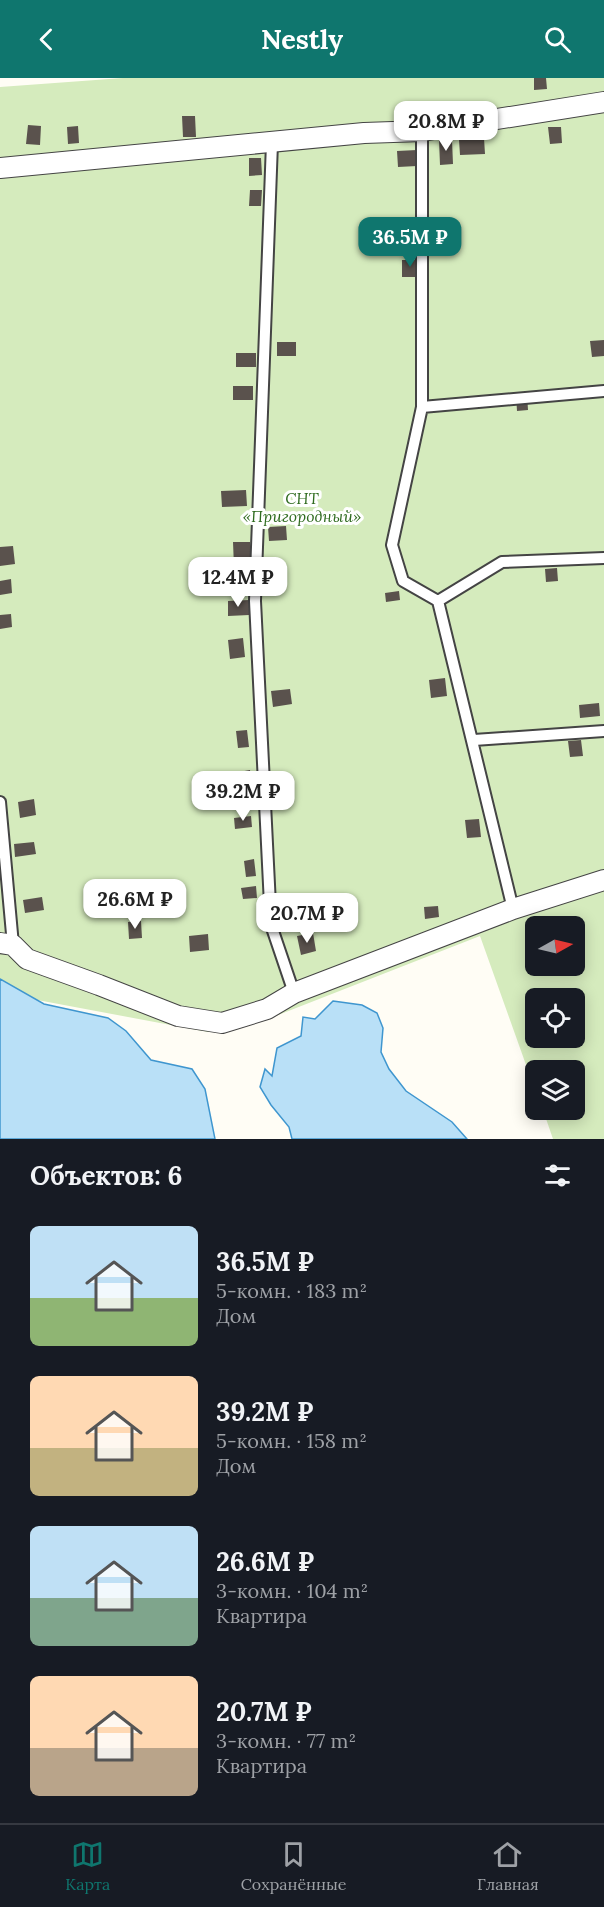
<!DOCTYPE html>
<html lang="ru">
<meta charset="utf-8">
<style>
:root{--surface:#171b24;--page:#242831;--text:#f1f3f6;--muted:#9ea1a6;--line:#363941;--accent:#0f766e}
body{margin:0;font-family:Lora,serif;background:var(--page);color:var(--text);height:100vh;display:flex;flex-direction:column;font-size:22px;white-space:nowrap}
*{box-sizing:border-box;margin:0}
p{font-size:20px;color:var(--muted)}
.icon{flex:none;width:33px;height:33px;fill:none;stroke:currentColor;stroke-width:2;stroke-linecap:round;stroke-linejoin:round}
.map{position:relative;height:1061px;overflow:hidden}
.side{display:flex;flex-direction:column;background:var(--surface);flex:1}
.side>*{flex:none}
.needle{width:39px;rotate:82deg}
.fabs{position:absolute;left:525px;top:838px;display:grid;gap:12px}
.fabs a{display:grid;place-items:center;width:60px;height:60px;border-radius:9px;background:var(--surface);box-shadow:0 3px 15px #0003;font-size:30px}
.price{position:absolute;translate:-50% -51px;padding:0 14px;border-radius:12px;background:#fff;color:#222;font-size:20px;line-height:39px;filter:drop-shadow(0 2px 3px #0008)}
.price::after{content:'';position:absolute;left:50%;top:36px;width:18px;height:14px;margin-left:-9px;background:inherit;clip-path:polygon(0 0,100% 0,50% 100%)}
.price.current{background:var(--accent);color:#fff}
ul{padding:0;list-style:none}
li{display:flex;align-items:center;gap:18px;height:150px;padding:0 30px}
li span{display:grid;place-items:center;flex:none;width:168px;height:120px;border-radius:9px;color:#555}
li>.icon{margin-inline-start:auto}
span .icon{width:72px;height:72px;fill:#fffc;stroke-width:1}
li b{font-size:26px}
h2{display:flex;justify-content:space-between;align-items:center;height:72px;padding:0 30px;font-size:26px}
header{display:flex;justify-content:space-between;align-items:center;height:78px;padding:0 30px;background:var(--accent);color:#fff;font-size:27px;font-weight:800}
.tabs{display:flex;justify-content:space-around;align-items:center;height:84px;border-top:2px solid var(--line);background:var(--surface);font-size:16px;color:var(--muted)}
.tabs a{display:grid;justify-items:center;gap:3px}
.tabs .current{color:var(--accent)}
.map>svg:first-child{display:block}
.green{fill:#d5ebbd;fill-rule:evenodd}
.water{fill:#b9e0f7;stroke:#3f96cf;stroke-width:1.5}
.building{fill:#5a524d}
.lines{fill:none;stroke-linecap:round;stroke-linejoin:round}
.lane-casing{stroke:#444;stroke-width:14}
.street-casing{stroke:#444;stroke-width:22}
.lane{stroke:#fff;stroke-width:10}
.street{stroke:#fff;stroke-width:20}
.labels{text-anchor:middle;dominant-baseline:central;stroke-width:6;stroke-linejoin:round;paint-order:stroke}
.park-label{font-size:16px;font-style:italic;fill:#2f6b1f;stroke:#fff}
</style>
<header><svg class="icon" aria-label="back" viewBox="0 0 24 24"><path d="M15 5l-7 7 7 7"/></svg>Nestly<svg class="icon" aria-label="search" viewBox="0 0 24 24"><circle cx="10" cy="10" r="6"/><path d="M15 15l6 6"/></svg></header>
<div class="map">
<svg width="604" height="1061" viewBox="0 0 604 1061">
<rect width="100%" height="100%" fill="#fffdf5"/>
<path class="green" d="M123 0H604V1061H553L543 1032H574V993H536L535 1012 480 858 268 941 208 954 0 915V9ZM536 849H574V888H536ZM536 921H574V960H536Z"/>
<path class="water" d="M0 901 44 926 108 940 126 953 151 982 192 991 205 1011 215 1061H0Z
M333 923 362 927 377 935 383 950 381 974 389 991 406 1013 452 1044 467 1061H292L289 1049 271 1027 260 1009 265 991 272 998 277 970 301 958 303 939 315 941Z"/>
<path class="building" d="M534 0H546L547 11 534 12Z
M182 38H195L196 59H183Z
M28 47 41 48 40 67 26 66Z
M78 48 79 65 68 66 67 49Z
M548 49H561L562 65 550 66Z
M484 60 485 76 460 77 459 62Z
M439 62H452L453 86 440 87Z
M417 72V88L398 89 397 73Z
M249 80H261L262 97 249 98Z
M250 112H262L261 128H249Z
M402 182H419V199H402Z
M604 262V278L592 279 590 263Z
M277 264H296V278H277Z
M236 275H256V289H236Z
M233 308H253V322H233Z
M527 316 528 332 517 333 516 317Z
M246 412 247 428 222 429 221 413Z
M286 448 287 462 269 463 268 449Z
M233 464H250L251 488 234 489Z
M13 468 15 486 0 488V469Z
M557 490 558 503 546 504 545 491Z
M11 501 12 515 0 517V503Z
M399 513 400 522 386 524 385 515Z
M249 522V537L228 538V523Z
M11 536 12 549 0 551V537Z
M243 560 245 579 230 581 228 562Z
M445 600 447 618 431 620 429 602Z
M290 611 292 626 273 629 271 613Z
M599 625 600 638 580 640 579 627Z
M247 652 249 669 238 670 236 653Z
M581 662 583 678 570 679 568 663Z
M250 692 252 708 241 710 239 694Z
M34 721 36 737 20 740 18 724Z
M251 738 252 749 235 751 234 740Z
M479 741 481 759 467 760 465 742Z
M34 764 36 776 15 779 14 766Z
M254 781 256 798 246 799 244 783Z
M256 808 257 820 243 821 241 810Z
M42 819 44 832 25 835 23 822Z
M438 828 439 839 425 841 424 829Z
M141 843 142 860 129 861 128 844Z
M313 855 316 873 301 877 297 858Z
M208 856 209 872 190 874 189 858Z"/>
<g class="lines">
<defs>
<path id="lane" d="M422 53V329L392 467 403 503 438 523 513 831
M272 65 255 523 271 847 294 915
M422 329 604 313
M438 523 502 484 604 480
M474 662 604 653
M0 724 13 867"/>
<path id="street" d="M0 90 364 55 422 53 604 24
M0 865 13 867 27 881 99 907 178 938 222 945 267 931 294 915 513 831 604 802"/>
</defs>
<use href="#lane" class="lane-casing"/>
<use href="#street" class="street-casing"/>
<use href="#lane" class="lane"/>
<use href="#street" class="street"/>
</g>
<g class="labels">
<g class="park-label">
<text x="302" y="420">СНТ<tspan x="302" dy="18">«Пригородный»</tspan></text>
</g>
</g>
</svg>
<div class="fabs">
<a><svg class="needle" viewBox="-14 -14 28 28"><path d="M0-13l5 13h-10z" fill="#e53935"/><path d="M0 13l5-13h-10z" fill="#9ea1a6"/></svg></a>
<a><svg class="icon" aria-label="locate" viewBox="0 0 24 24"><circle cx="12" cy="12" r="6"/><path d="M12 2v4M12 18v4M2 12h4M18 12h4"/></svg></a>
<a><svg class="icon" aria-label="layers" viewBox="0 0 24 24"><path d="M12 4l9 5-9 5-9-5zM3 14l9 5 9-5"/></svg></a>
</div>
<b class="price" style="left:446px;top:74px">20.8M ₽</b>
<b class="price current" style="left:410px;top:190px">36.5M ₽</b>
<b class="price" style="left:238px;top:530px">12.4M ₽</b>
<b class="price" style="left:243px;top:744px">39.2M ₽</b>
<b class="price" style="left:135px;top:852px">26.6M ₽</b>
<b class="price" style="left:307px;top:866px">20.7M ₽</b>
</div>
<section class="side">
<h2>Объектов: 6<svg class="icon" aria-label="filters" viewBox="0 0 24 24"><path d="M4 7h16M4 17h16"/><circle cx="9" cy="7" r="2"/><circle cx="15" cy="17" r="2"/></svg></h2>
<ul>
<li><span style="background:linear-gradient(#bfe0f5 60%,#8fb573 0)"><svg class="icon" aria-label="home" viewBox="0 0 24 24"><path d="M3 11l9-7 9 7M6 9v11h12V9"/></svg></span><div><b>36.5M ₽</b><p>5-комн. · 183 m²</p><p>Дом</p></div></li>
<li><span style="background:linear-gradient(#ffd9b3 60%,#c2b280 0)"><svg class="icon" aria-label="home" viewBox="0 0 24 24"><path d="M3 11l9-7 9 7M6 9v11h12V9"/></svg></span><div><b>39.2M ₽</b><p>5-комн. · 158 m²</p><p>Дом</p></div></li>
<li><span style="background:linear-gradient(#bfe0f5 60%,#7fa58c 0)"><svg class="icon" aria-label="home" viewBox="0 0 24 24"><path d="M3 11l9-7 9 7M6 9v11h12V9"/></svg></span><div><b>26.6M ₽</b><p>3-комн. · 104 m²</p><p>Квартира</p></div></li>
<li><span style="background:linear-gradient(#ffd9b3 60%,#b9a48a 0)"><svg class="icon" aria-label="home" viewBox="0 0 24 24"><path d="M3 11l9-7 9 7M6 9v11h12V9"/></svg></span><div><b>20.7M ₽</b><p>3-комн. · 77 m²</p><p>Квартира</p></div></li>
</ul>
</section>
<nav class="tabs">
<a class="current"><svg class="icon" aria-label="map" viewBox="0 0 24 24"><path d="M3 6l6-2 6 2 6-2v14l-6 2-6-2-6 2zM9 4v14M15 6v14"/></svg>Карта</a>
<a><svg class="icon" aria-label="saved" viewBox="0 0 24 24"><path d="M7 4h10v16l-5-4-5 4z"/></svg>Сохранённые</a>
<a><svg class="icon" aria-label="home" viewBox="0 0 24 24"><path d="M3 11l9-7 9 7M6 9v11h12V9"/></svg>Главная</a>
</nav>
